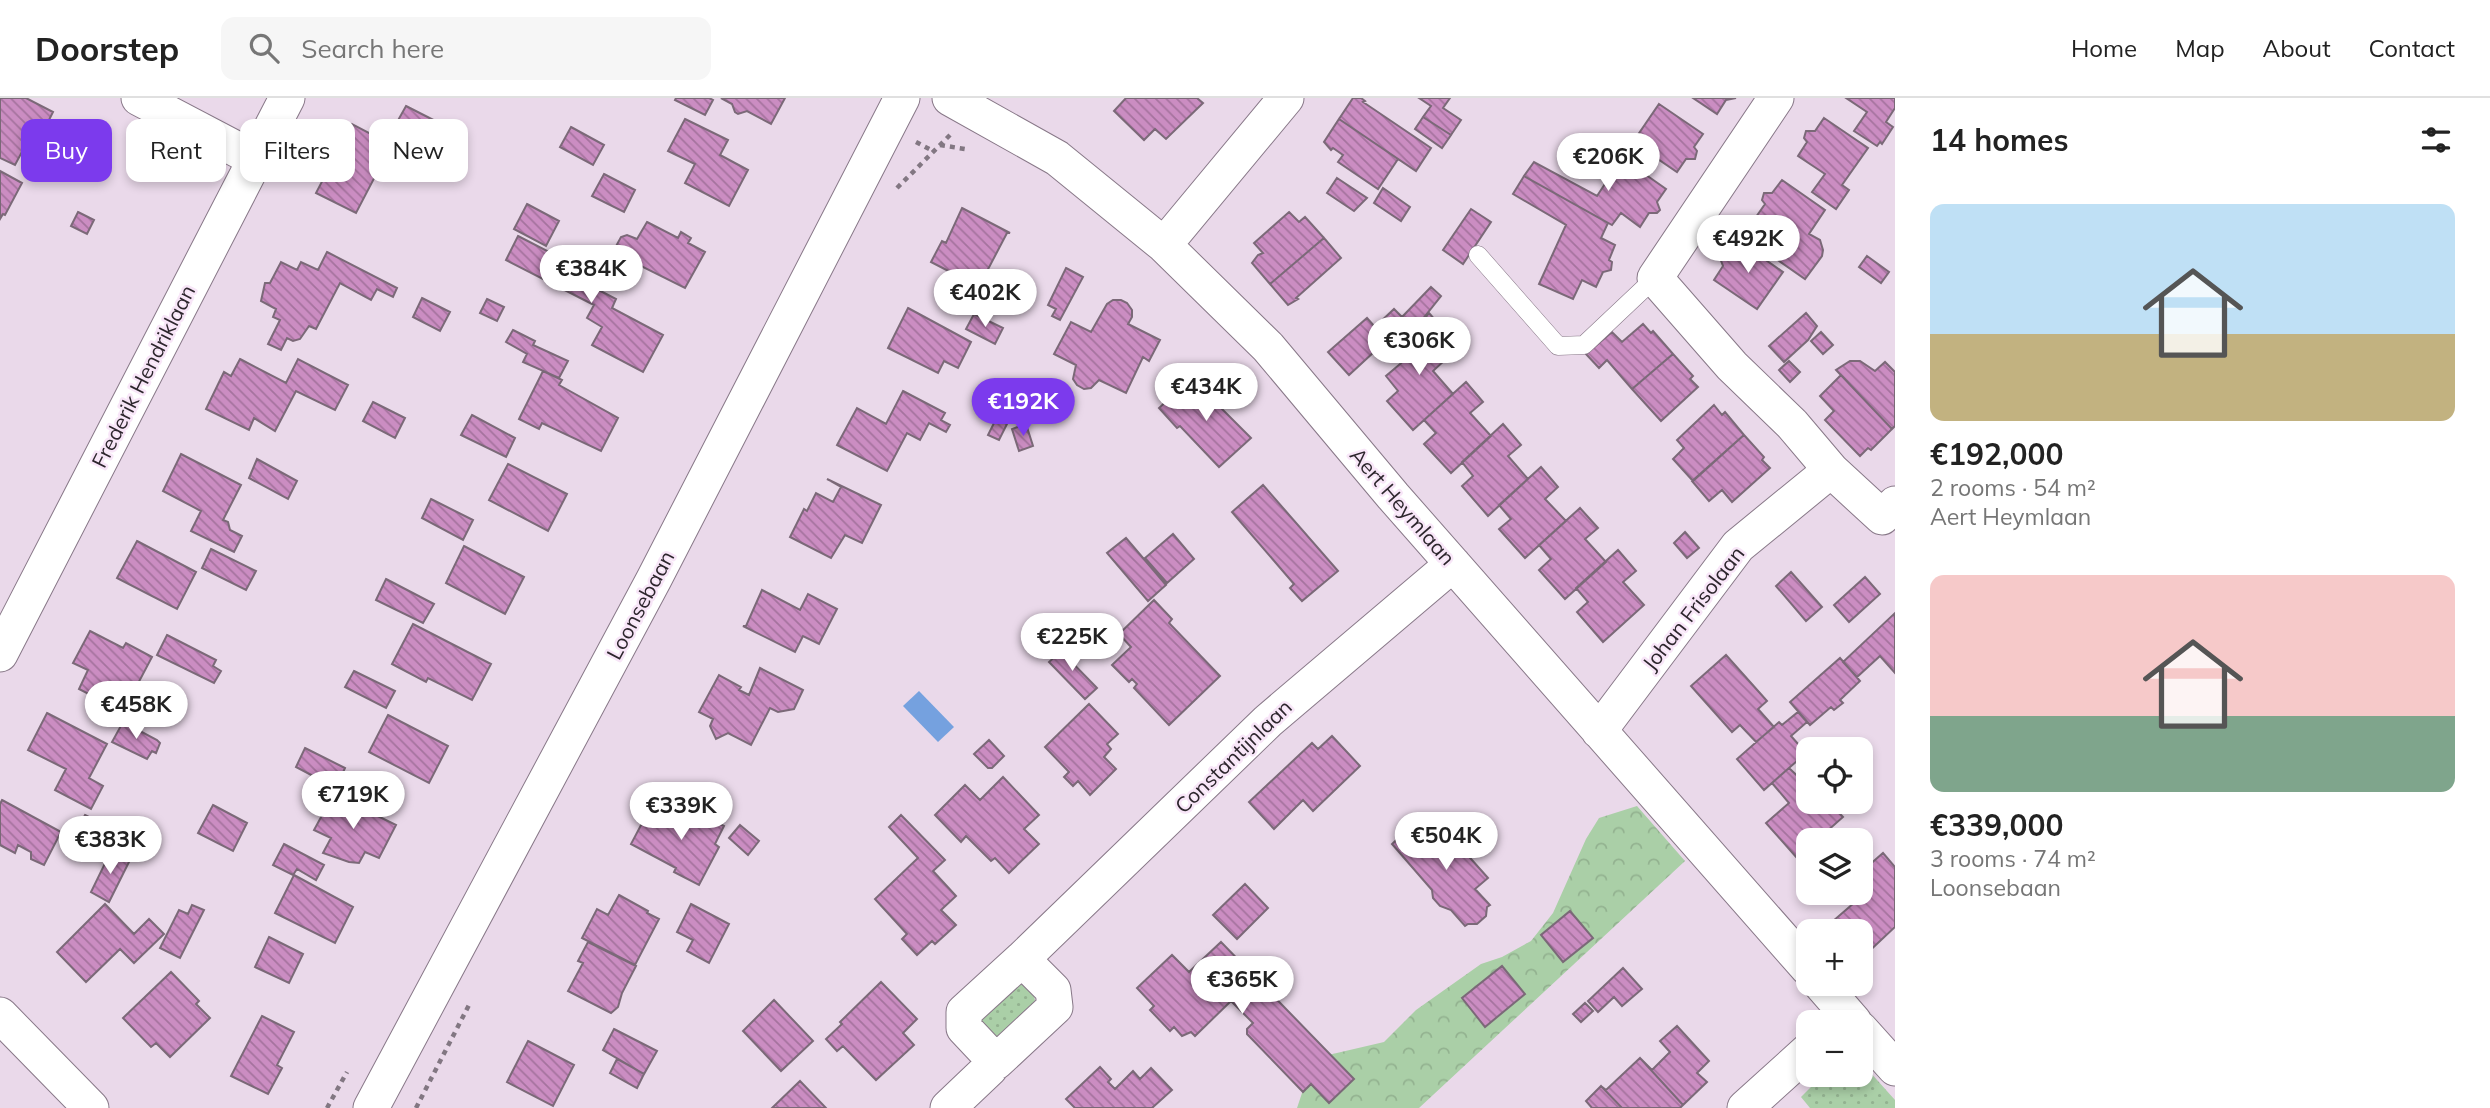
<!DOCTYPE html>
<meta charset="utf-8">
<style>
:root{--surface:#fff;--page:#f6f6f6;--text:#222;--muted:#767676;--line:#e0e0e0;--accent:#7c3aed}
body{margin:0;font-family:Mulish,sans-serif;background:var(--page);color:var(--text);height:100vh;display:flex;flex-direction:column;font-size:26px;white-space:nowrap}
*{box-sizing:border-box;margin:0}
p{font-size:23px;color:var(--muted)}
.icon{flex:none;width:38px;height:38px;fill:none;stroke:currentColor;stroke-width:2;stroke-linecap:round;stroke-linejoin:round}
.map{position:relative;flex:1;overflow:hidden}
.side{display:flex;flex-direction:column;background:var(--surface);width:595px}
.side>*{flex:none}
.top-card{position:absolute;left:21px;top:21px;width:665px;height:63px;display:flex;gap:14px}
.controls{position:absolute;left:1796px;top:639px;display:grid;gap:14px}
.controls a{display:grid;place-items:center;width:77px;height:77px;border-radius:14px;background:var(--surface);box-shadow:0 4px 10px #0003;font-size:35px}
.price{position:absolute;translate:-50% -60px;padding:0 16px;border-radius:24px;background:#fff;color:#222;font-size:23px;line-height:46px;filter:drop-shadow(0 2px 4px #0008)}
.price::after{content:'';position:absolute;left:50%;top:42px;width:21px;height:16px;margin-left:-10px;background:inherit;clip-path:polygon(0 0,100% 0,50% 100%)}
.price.current{background:var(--accent);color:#fff}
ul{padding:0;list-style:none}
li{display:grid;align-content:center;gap:14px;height:371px;padding:0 35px}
li span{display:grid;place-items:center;height:217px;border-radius:14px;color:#555}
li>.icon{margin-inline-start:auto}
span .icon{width:126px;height:126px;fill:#fffc;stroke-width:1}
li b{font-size:30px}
h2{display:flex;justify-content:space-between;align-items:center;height:84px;padding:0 35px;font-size:30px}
.tag{padding:0 24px;border-radius:14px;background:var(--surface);box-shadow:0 4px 10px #0003;font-size:24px;line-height:63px}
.tag.current{background:var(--accent);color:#fff}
header{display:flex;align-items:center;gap:42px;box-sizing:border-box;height:98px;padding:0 35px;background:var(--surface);border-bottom:2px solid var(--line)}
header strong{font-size:33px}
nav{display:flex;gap:38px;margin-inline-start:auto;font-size:24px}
.search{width:490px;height:63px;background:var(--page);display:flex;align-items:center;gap:18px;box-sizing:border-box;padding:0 24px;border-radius:14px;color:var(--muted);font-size:26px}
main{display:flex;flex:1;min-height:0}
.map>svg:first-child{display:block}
.grass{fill:url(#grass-dots)}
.forest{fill:url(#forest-crowns)}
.water{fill:#75a1df}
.building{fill:url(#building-back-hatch);stroke:#7b6978;stroke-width:2}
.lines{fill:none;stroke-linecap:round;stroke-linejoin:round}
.lane-casing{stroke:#887888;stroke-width:19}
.street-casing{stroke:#887888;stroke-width:37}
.path{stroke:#827782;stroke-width:4.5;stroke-dasharray:5 5;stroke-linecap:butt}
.lane{stroke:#fff;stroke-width:18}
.street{stroke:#fff;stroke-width:35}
.labels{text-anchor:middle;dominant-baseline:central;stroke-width:5;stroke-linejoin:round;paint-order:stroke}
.street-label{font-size:21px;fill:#2d262d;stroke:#f8e6f8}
</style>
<header>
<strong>Doorstep</strong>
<div class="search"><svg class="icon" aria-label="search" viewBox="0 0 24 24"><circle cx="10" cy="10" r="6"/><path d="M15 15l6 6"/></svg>Search here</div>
<nav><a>Home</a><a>Map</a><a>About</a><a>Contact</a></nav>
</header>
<main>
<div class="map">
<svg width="1895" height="1010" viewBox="0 0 1895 1010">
<defs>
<pattern id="grass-dots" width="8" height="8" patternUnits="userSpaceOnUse" patternTransform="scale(1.75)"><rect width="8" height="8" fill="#aacfa7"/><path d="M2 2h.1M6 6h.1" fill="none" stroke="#93b290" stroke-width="1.8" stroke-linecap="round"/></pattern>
<pattern id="forest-crowns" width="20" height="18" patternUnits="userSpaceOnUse" patternTransform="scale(1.75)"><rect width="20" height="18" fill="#aacfa7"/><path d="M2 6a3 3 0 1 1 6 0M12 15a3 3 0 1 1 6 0" fill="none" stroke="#93b290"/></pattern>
<pattern id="building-back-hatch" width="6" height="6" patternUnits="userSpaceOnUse" patternTransform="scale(1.75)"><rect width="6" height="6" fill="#cb8dc2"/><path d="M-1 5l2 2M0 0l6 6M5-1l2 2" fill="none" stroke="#a5739e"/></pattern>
</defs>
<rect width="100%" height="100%" fill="#ead9ea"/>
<path class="grass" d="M1020 885C1029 888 1034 893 1035 903L998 942 989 944 979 918Z
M1860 963 1895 1002V1010H1810L1801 999 1823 977 1860 976Z"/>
<path class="forest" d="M1637 708 1685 763 1419 1010H1297L1302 995 1304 969 1324 958 1384 944 1416 912 1481 866 1502 859 1531 843 1553 815 1586 741 1599 720Z"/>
<path class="water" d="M919 593 954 629 938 644 903 608Z"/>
<path class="building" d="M0 0H26L53 14 34 52 25 48 15 67 0 60Z
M676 0H709L713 2 705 17 675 2Z
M721 0H785L771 26 747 13 738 16 735 14 732 6Z
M1126 0H1197L1203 5 1166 41 1155 31 1144 42 1114 13Z
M1353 0H1361L1365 3 1363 4 1431 50 1416 73 1339 21Z
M1419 0H1450L1443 10 1461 22 1451 37 1423 19 1431 8Z
M1693 0H1736L1726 2 1717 16Z
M1846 0H1895V10L1886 24 1893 29 1882 46 1880 44 1877 48 1854 33 1867 14Z
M1659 6 1703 36 1694 49 1697 53 1695 61H1686L1677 74 1633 44Z
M406 8 463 37 460 44H462L447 72 393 44 356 115 316 95 352 26 386 44Z
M1423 19 1451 37 1442 50 1415 31Z
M1824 20 1868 50 1842 87 1849 92 1836 111 1812 94 1825 76 1798 58 1807 44 1804 40 1806 33H1815Z
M685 21 728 42 720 57 748 72 729 108 685 85 695 66 668 53Z
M1339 21 1398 61 1378 91 1338 64 1343 57 1333 50 1331 52 1324 44Z
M571 29 604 47 593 67 560 49Z
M1622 60 1666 91 1657 104 1660 112 1657 115H1649L1640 129 1621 115 1612 127 1524 78 1534 64 1597 98Z
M0 73 22 85 5 117 3 116 0 121Z
M604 76 635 92 624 114 592 98Z
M1524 78 1608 125 1601 140 1615 147 1609 162 1612 164 1611 172 1603 174 1596 189 1582 182 1573 201 1539 186 1566 127 1513 96Z
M1337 80 1367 100 1354 113 1327 95Z
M1782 82 1825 112 1809 136 1820 142 1823 152 1822 158 1805 181 1769 156 1782 138 1756 119 1765 106 1762 102 1764 95H1772Z
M1383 90 1410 109 1401 123 1374 105Z
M527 106 559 123 546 148 514 131Z
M962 110 1010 135H1007L973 200 958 192 964 181 931 164 942 143 946 145Z
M1471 111 1491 124 1463 166 1443 152Z
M78 114 94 122 87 136 71 128Z
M1289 114 1299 124 1305 119 1324 140 1270 186 1252 165 1258 157 1263 155 1254 145Z
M647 124 678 140 681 134 691 140 688 145 705 154 685 190 617 156 615 150 621 139 627 137 637 141Z
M518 138 590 175 585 185 616 201 612 210 663 237 643 274 592 247 602 229 587 220 594 207 506 162Z
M1324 140 1341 160 1296 200 1298 201 1288 207 1270 186Z
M1740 144 1783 174 1757 211 1714 182 1723 168 1720 160 1725 156 1730 157Z
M327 154 397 190 393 199 377 191 371 202 340 185 316 231 309 228 300 241 293 243 287 240 281 252 268 246 280 222 273 219 276 211 261 203 265 185H270L281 164 297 172 301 164 318 172Z
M1867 158 1889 174 1881 185 1859 169Z
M1066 170 1083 179 1060 222 1052 218 1056 211 1048 207Z
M1431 189 1441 198 1398 252 1388 241 1349 277 1328 254 1367 220 1375 229 1394 211 1402 219Z
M422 200 450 214 440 233 413 219Z
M487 201 504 209 497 223 480 215Z
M1113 202H1121L1127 205 1132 212V219L1128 226 1160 242 1149 263 1143 259 1126 295 1099 282 1091 290 1084 291 1077 287 1073 281 1076 267 1054 256 1071 224 1091 234 1107 206Z
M908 210 971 244 958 270 944 263 938 275 888 250Z
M1429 215 1441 229 1428 242 1446 261 1433 273 1453 296 1413 332 1387 303 1398 293 1386 278 1406 261 1398 252Z
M1806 215 1817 228 1808 242 1784 264 1769 248Z
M974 216 1003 230 995 246 966 231Z
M1643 226 1651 235 1653 233 1673 256 1632 291 1607 262 1599 270 1586 256 1612 234 1622 244Z
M513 232 535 243 533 247 568 263 559 280 523 264 527 256 506 244Z
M1821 234 1833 247 1823 256 1811 243Z
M1673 256 1693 278 1690 281 1698 289 1661 323 1632 291Z
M240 261 286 285 298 261 348 287 335 312 296 293 275 333 254 320 249 332 206 311 224 274 231 278Z
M1789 263 1800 274 1790 284 1779 272Z
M1850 263H1860L1875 273 1885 264 1895 274V328L1892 331 1836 272Z
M543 273 562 282 559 287 618 320 601 353 542 325 539 331 519 321Z
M1841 277 1892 331 1871 352 1868 350 1860 358 1825 322 1834 313 1820 298Z
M1466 284 1483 304 1470 315 1491 338 1451 375 1424 346 1436 335 1424 322Z
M1184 287 1196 299 1207 289 1225 308 1222 311 1251 340 1219 369 1180 328 1177 330 1159 310Z
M903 293 945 315 941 322 950 327 946 334 929 325 920 342 907 335 887 373 837 347 857 310 886 326Z
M373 304 405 320 395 340 363 323Z
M1714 307 1722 317 1725 314 1744 337 1693 383 1673 361 1684 350 1677 342Z
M472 317 515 340 506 359 461 337Z
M996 321 1007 326 999 342 988 337Z
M1026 326 1033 348 1019 353 1012 331Z
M1503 326 1521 347 1508 358 1528 381 1488 418 1462 388 1473 378 1462 364Z
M1744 337 1764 359 1762 362 1770 370 1732 404 1722 392 1709 403 1692 383Z
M181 356 241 387 223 422 228 424 230 432 242 438 234 454 191 433 201 413 163 393Z
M257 361 297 383 288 401 249 380Z
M508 366 567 396 548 433 489 402Z
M1541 369 1558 389 1545 401 1566 423 1525 460 1499 431 1511 421 1499 407Z
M827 381 881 407 862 445 845 437 831 460 790 439 804 411 807 413 816 395 833 404 841 389Z
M1263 387 1338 473 1302 503 1290 490 1294 486 1232 414Z
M431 401 473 422 463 442 422 420Z
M1580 410 1598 430 1585 441 1606 464 1565 501 1539 472 1551 461 1539 447Z
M1685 434 1699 450 1687 460 1674 445Z
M1173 436 1194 461 1167 485 1145 460Z
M1126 440 1166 487 1148 503 1107 455Z
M137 443 196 474 177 511 117 480Z
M464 448 524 479 505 516 446 485Z
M211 451 256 473 246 492 202 470Z
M1618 452 1636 473 1623 484 1644 507 1603 544 1577 514 1588 504 1576 490Z
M1791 474 1822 509 1806 523 1776 488Z
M1865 479 1880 496 1849 524 1834 507Z
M386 481 434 506 423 525 376 502Z
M762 492 800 512 808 496 837 511 819 546 803 538 795 554 743 528H746Z
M1154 502 1172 521 1169 525 1220 578 1169 627 1134 590 1137 586 1132 581 1129 584 1112 567 1131 549 1119 536Z
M1895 515V575L1880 558 1857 579 1843 564Z
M413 526 491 566 472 602 428 580 426 584 392 566Z
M90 533 123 550 126 545 152 559 133 595 117 588 108 606 79 591 88 572 73 565Z
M167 537 216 562 213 568 221 573 214 585 157 557Z
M1053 545 1097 590 1085 601 1049 564 1057 557 1049 549Z
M1726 557 1767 603 1758 611 1774 629 1756 644 1740 627 1732 634 1691 588Z
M1840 560 1860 583 1840 602 1843 605 1834 612 1831 609 1810 627 1790 604Z
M760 570 803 592 794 611 778 614 770 610 751 647 728 635 716 641 710 628 713 621 699 614 719 577 741 589 739 592 749 597Z
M354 573 395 593 386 610 345 589Z
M1089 606 1118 636 1107 646 1111 651 1104 659 1116 671 1090 697 1078 683 1073 688 1064 679 1069 674 1045 649Z
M1798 614 1807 624 1791 638 1806 655 1764 692 1737 661 1779 624 1782 627Z
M47 615 107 646 89 680 103 688 91 711 55 692 66 671 28 652Z
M388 617 448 648 429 685 369 654Z
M123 624 157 642 160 645 156 655 152 653 147 661 112 644Z
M1332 638 1360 668 1313 713 1303 702 1274 731 1249 704 1312 645 1318 651Z
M989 642 1004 658 992 670H988L974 656Z
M305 650 345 670 336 690 296 669Z
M1789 670 1808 688V704H1829L1843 719 1817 742H1808V760L1805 762 1800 757 1797 760 1766 725 1789 705 1772 685Z
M1003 679 1039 717 1024 731 1039 746 1009 775 995 760 991 763 966 738 961 744 935 717 965 687 980 702Z
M337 698 396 727 379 760 365 754 359 765 349 764 323 755 331 740 314 732 332 699 335 700Z
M2 702 61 734 44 767 31 761V754L18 747 15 755 0 747V706Z
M213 707 247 725 233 753 198 735Z
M650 710 680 725 688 710 724 728 715 746 719 749 699 787 674 774 676 770 631 746Z
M85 717 121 736 111 754 75 735Z
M901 717 945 762 933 773 956 798 941 812 956 827 935 846 932 843 917 857 902 841 907 836 875 801 918 760 889 729Z
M1438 724 1488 780 1475 791 1490 807 1487 809 1486 818 1477 826H1468L1465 828 1451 812 1440 808 1433 800 1432 792 1392 746 1410 729 1420 740Z
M740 727 759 743 748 757 729 740Z
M284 746 324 767 316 782 297 771 293 777 273 767Z
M111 753 130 762 109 804 91 794Z
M1883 755 1895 769V829L1864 858 1860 854V833H1842L1833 823 1862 798 1859 794 1860 775Z
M294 777 353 809 335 845 275 815Z
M1245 786 1268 810 1237 841 1213 817Z
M619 797 648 813 647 815 659 821 635 867 582 840 597 811 608 817Z
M105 806 134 836 149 821 164 836 134 865 120 851 86 884 57 854Z
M691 806 729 826 709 865 687 853 693 842 677 834Z
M192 807 204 812 180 860 160 850 179 812 188 816Z
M1570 813 1593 840 1563 864 1541 837Z
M269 839 303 856 289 885 255 869Z
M588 844 636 868 622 895 618 909 611 915 568 893 583 865 578 863Z
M1221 844 1354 981 1329 1005 1311 986 1303 994 1247 936V931L1253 925 1231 903 1195 938 1191 934 1182 938 1174 929 1170 933 1150 912 1154 908 1137 890 1172 857 1189 874Z
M1502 868 1525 896 1485 929 1462 900Z
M1623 870 1642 891 1622 908 1614 899 1598 914 1588 903Z
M171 874 199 903 196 906 210 920 170 959 156 945 151 949 123 920Z
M881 884 917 921 903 935 914 947 876 982 843 948 837 953 826 941 842 926 840 924Z
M774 902 813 943 781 973 743 933Z
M1585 905 1593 913 1581 924 1573 916Z
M262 918 294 934 277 967 282 970 268 996 231 978Z
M1677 928 1709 963 1697 975 1707 984 1683 1007 1640 960 1652 972 1670 954 1660 943Z
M614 931 657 953 644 976 603 952Z
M528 943 574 967 553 1008 507 984Z
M1640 960 1683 1007 1680 1010H1622L1601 988 1606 992Z
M617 961 644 976 637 990 610 975Z
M1100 969 1111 981 1108 984 1115 991 1133 973 1140 981 1151 970 1172 992 1152 1010H1075L1066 1001Z
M800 983 826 1010H772Z
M1601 988 1622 1010H1592L1586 1003Z"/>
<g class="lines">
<defs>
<path id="lane" d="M1478 157 1558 248 1584 247 1655 180"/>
<path id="street" d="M139 0 255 61
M950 0 1057 60 1164 147 1268 249 1393 398 1808 870
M1776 0 1655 180 1732 268 1792 326 1831 372 1882 419 1895 406
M1164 147 1286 0
M0 556 287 0
M1599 633 1738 448 1831 372
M1022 861 964 914V930L996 964 1055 909 1053 892 1022 861 1268 623 1453 466
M1821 886 1854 924
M0 917 91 1010
M1860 931 1895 970
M371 1010 654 481 902 0
M948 1010 990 970
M1745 1010 1808 953"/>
</defs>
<use href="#lane" class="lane-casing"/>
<use href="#street" class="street-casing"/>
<path class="path" d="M916 44 933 53
M940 47 965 51
M897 90 950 37
M327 1010 347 974
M416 1010 469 907"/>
<use href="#lane" class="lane"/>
<use href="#street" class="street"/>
</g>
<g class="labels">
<g class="street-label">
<text transform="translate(143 278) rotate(-63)">Frederik Hendriklaan</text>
<text transform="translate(1403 408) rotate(49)">Aert Heymlaan</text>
<text transform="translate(640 507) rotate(-62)">Loonsebaan</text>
<text transform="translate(1693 510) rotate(-52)">Johan Frisolaan</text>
<text transform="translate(1233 658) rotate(-44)">Constantijnlaan</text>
</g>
</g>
</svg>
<div class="controls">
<a><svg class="icon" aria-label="locate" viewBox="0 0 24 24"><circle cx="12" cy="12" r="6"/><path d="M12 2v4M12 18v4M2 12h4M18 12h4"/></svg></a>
<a><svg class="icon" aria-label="layers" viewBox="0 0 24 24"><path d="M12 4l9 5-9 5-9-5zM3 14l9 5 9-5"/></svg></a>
<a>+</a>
<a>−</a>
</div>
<b class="price" style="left:1608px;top:95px">€206K</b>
<b class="price" style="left:1748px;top:177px">€492K</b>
<b class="price" style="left:591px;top:207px">€384K</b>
<b class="price" style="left:985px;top:231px">€402K</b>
<b class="price" style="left:1419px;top:279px">€306K</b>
<b class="price" style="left:1206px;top:325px">€434K</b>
<b class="price current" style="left:1023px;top:340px">€192K</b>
<b class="price" style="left:1072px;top:575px">€225K</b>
<b class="price" style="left:136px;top:643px">€458K</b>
<b class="price" style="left:353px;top:733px">€719K</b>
<b class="price" style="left:681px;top:744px">€339K</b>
<b class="price" style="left:1446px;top:774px">€504K</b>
<b class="price" style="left:110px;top:778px">€383K</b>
<b class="price" style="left:1242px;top:918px">€365K</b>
<div class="top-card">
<a class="tag current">Buy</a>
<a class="tag">Rent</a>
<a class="tag">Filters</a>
<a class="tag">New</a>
</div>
</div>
<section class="side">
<h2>14 homes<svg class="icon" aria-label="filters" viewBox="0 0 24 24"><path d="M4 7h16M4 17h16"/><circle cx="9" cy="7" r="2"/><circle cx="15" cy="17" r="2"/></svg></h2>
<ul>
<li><span style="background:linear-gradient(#bfe0f5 60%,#c2b280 0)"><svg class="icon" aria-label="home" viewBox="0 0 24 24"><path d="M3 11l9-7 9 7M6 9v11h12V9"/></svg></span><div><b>€192,000</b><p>2 rooms · 54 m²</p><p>Aert Heymlaan</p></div></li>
<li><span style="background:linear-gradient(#f6c9c9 65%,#7fa58c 0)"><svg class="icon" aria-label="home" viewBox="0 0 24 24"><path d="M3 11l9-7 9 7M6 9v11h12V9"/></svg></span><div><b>€339,000</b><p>3 rooms · 74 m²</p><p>Loonsebaan</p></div></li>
</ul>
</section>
</main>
